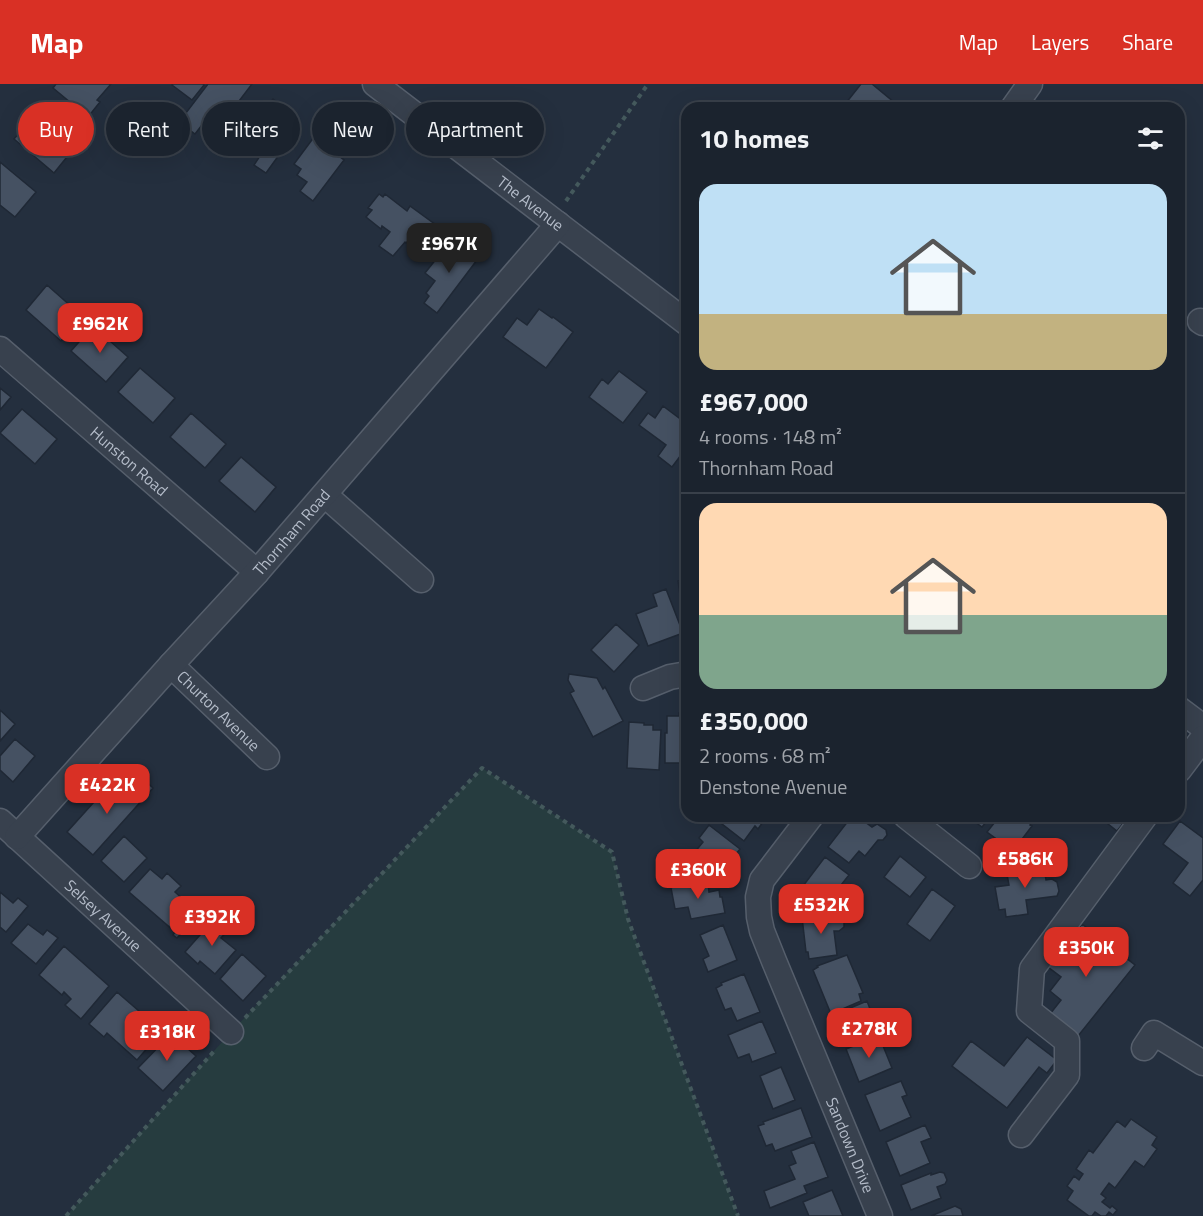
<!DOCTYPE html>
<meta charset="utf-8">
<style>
:root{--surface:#1b232e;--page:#242b36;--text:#f1f3f6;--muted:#a0a4aa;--line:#39404a;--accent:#d93025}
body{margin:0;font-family:"Titillium Web",sans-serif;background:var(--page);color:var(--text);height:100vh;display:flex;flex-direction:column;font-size:22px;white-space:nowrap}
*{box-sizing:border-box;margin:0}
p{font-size:20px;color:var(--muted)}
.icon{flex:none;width:33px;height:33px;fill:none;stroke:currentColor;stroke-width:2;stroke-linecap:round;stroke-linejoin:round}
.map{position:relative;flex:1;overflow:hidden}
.drawer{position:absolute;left:681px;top:18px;width:504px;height:720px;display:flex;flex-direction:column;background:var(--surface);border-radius:18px;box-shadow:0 6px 24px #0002,0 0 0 2px var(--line)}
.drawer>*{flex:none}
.hud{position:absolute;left:18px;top:18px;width:570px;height:54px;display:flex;gap:12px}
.price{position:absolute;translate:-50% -51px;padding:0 14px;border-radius:12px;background:var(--accent);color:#fff;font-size:20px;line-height:39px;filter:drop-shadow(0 2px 3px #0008)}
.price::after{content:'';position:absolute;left:50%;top:36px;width:18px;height:14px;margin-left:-9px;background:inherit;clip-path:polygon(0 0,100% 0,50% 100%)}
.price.current{background:#222;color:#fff}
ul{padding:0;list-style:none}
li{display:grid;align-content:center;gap:12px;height:318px;padding:0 18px}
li+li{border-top:2px solid var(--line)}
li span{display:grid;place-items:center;height:186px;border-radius:18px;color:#555}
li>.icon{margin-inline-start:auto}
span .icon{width:108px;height:108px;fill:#fffc;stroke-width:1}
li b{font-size:26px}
h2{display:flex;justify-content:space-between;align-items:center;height:72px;padding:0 18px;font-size:26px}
.tag{padding:0 21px;border-radius:27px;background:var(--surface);box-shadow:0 6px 24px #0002,0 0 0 2px var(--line);font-size:21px;line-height:54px}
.tag.current{background:var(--accent);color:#fff}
header{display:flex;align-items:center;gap:36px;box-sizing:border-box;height:84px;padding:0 30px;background:var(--accent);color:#fff}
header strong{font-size:28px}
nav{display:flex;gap:33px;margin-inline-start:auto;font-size:21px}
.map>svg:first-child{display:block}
.green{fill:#263c3f}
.building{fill:#455162;stroke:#1f2835;stroke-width:1.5}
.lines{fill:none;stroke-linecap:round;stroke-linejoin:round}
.street-casing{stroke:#565f6c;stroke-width:27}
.path{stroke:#44595c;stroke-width:4;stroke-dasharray:4.5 4.5;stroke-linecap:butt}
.street{stroke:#38414e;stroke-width:24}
.labels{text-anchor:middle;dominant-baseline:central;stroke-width:4.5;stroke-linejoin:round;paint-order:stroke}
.street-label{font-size:16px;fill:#b4bcc9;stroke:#1d2633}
</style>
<header>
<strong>Map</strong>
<nav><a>Map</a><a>Layers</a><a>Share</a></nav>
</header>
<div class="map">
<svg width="1203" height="1132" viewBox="0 0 1203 1132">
<rect width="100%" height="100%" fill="#242f3e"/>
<path class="green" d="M482 684 612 768 628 835 738 1132H66L231 948Z"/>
<path class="building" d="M56 0H111L97 16 100 18 88 33 53 4Z
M173 0H203L204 1 192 16 172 1Z
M208 0H252L217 46 205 37 195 50 179 38Z
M861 0H872L901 24H842Z
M273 15 285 24 282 28 300 42 266 89 254 81 262 69 239 53 254 32 258 36Z
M35 30 75 63 54 89 14 55Z
M317 49 330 59 327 63 344 76 313 117 300 107 307 98 297 91 301 85 294 80Z
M0 78 36 108 15 133 0 121Z
M379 110 383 113 385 110 407 127 410 122 436 141 419 163 409 156 406 159 405 158 393 172 379 162 390 148 382 142 381 145 366 133 372 126 368 124Z
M449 159 456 164 458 162 463 166 467 161 480 172 437 229 424 219 429 212 426 209 435 197 425 189Z
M47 201 82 232 61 257 26 226Z
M539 225 552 234 553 233 573 248 546 284 503 253 517 234 527 241Z
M93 242 128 273 106 298 71 267Z
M140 284 175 314 153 339 118 308Z
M619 287 647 308 623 339 589 313 602 295 608 300Z
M0 304 11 313 0 326Z
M663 322 687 340V369L684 373 681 371 672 383 658 372 666 361 639 341 648 329 655 334Z
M22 325 57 355 35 380 0 349Z
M191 329 226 360 205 384 170 353Z
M241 373 276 403 255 428 219 397Z
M687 496V525H682L678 497Z
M666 505 683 549 648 562 636 530 657 522 653 510Z
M616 540 639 561 614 588 591 566Z
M569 590 597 594 603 605 605 603 623 637 593 653 570 609 574 607 568 596Z
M0 626 15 640 0 657Z
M679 629H687L686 679H665V649H667V632H679Z
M629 638 644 639V641H653V646H661L659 686 627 684Z
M15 655 35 672 13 698 0 686V672Z
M142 694 153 704 93 771 67 748 112 698 126 711Z
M720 732H767L758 745 755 742 744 757 717 736Z
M852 732H857L872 743 877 740 886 746 887 751 883 756H878L865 772 859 767 849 779 828 763Z
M967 732H991L982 743Z
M1009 732H1033L1035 733 1030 741 1032 742 1013 767 987 748 999 733 1005 738Z
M1098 732H1129L1117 747Z
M1180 737 1203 754V796L1190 812 1173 799 1188 779 1163 760Z
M709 741 740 765 723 786 712 778 706 786 690 774 703 758 699 754Z
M124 752 147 774 124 798 101 777Z
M900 772 926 793 910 813 884 793Z
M825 773 849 791 826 820 803 802Z
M1043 779 1046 796 1052 795 1057 798 1059 807 1057 812 1026 816 1028 830 1006 833 1005 825 999 826 995 803 1009 801 1006 785Z
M150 785 162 795 167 789 181 802 175 808 199 830 177 854 173 851 175 848 129 808Z
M684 798 695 802 708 800 709 808 719 806 720 813H722L725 829 691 835 688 823 675 825 671 804Z
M932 805 955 822 930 857 907 840Z
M0 808 13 819 18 814 28 822 6 848 0 843Z
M831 830 844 836V843L839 847H834L837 871 809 875 808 868H806L802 833Z
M215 834 228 846 221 854 236 866 215 890 200 877 198 880 185 868Z
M28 840 43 851 47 846 58 854 36 880 11 859Z
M1082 840 1135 881 1078 952 1050 930 1061 916 1050 907 1061 893 1048 883Z
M723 841 737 876 708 888 703 875 709 872 700 851Z
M64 862 109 902 81 935 65 921 71 915 64 908 62 911 39 891Z
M242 870 266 892 243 917 220 895Z
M847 871 863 909 859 910 861 917 831 930 813 886 818 883 817 882Z
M744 890 760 928 737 937 731 924 725 926 716 904 722 901 721 899Z
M117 908 162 947 137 976 107 949 104 953 89 940Z
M867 917 873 933 867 936 871 945 842 958 831 932Z
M762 937 776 969 752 978 749 970 738 974 728 951Z
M171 950 196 972 163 1007 138 984Z
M879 952 892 984 859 998 846 965Z
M1027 953 1057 976 1047 989 1039 983 1007 1024 952 982 971 957 1004 982Z
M781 983 795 1016 773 1025 760 992Z
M901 997 907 1011 902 1013 911 1033 880 1047 865 1011Z
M801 1024 812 1053 775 1067 772 1060 766 1062 758 1042 764 1040 763 1038Z
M1131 1035 1157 1053 1152 1061 1157 1065 1144 1083 1135 1077 1115 1104 1109 1099 1101 1110 1106 1114 1102 1118 1110 1124 1112 1122 1117 1126 1113 1131 1109 1128 1106 1132H1101L1095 1128 1092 1132H1089L1067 1116 1073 1107 1067 1102 1074 1092 1079 1096 1083 1090 1076 1085 1089 1066 1093 1069 1117 1037 1125 1043Z
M925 1041 931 1054 921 1058 930 1079 900 1092 886 1058Z
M814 1058 828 1093 804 1102 807 1109 770 1124 764 1107 795 1095 789 1082 796 1079 791 1067Z
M940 1088 944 1089 947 1096 945 1100 937 1103 941 1114 911 1126 901 1101 931 1089V1091Z
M832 1106 843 1132H809L803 1118Z
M955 1122 961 1125 963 1132H931Z"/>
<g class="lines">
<defs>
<g id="street">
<path id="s1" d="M375 0 687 239"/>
<path d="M1013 24 1030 0"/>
<path d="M1200 237 1203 239"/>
<path id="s2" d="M0 265 257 488"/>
<path d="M325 411 421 496"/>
<path id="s3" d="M171 581 267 673"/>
<path d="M643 604 670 593 687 590"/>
<path d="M1179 625 1203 643"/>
<path d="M1179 686 1203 654"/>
<path id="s4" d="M811 732 762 796 758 813 759 833 762 847 774 877 880 1132"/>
<path d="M906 732 969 782"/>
<path id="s5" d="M0 737 231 948"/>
<path id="s6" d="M17 753 171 581 257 488 558 140"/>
<path d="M1144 964 1154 949 1203 979"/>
<path d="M1021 1051 1067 991V957L1029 927 1032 885 1145 732"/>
</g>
</defs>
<use href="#street" class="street-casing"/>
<path class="path" d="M566 117 648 0
M245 934 482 684 612 768 628 835 738 1132
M66 1132 216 965"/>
<use href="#street" class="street"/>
</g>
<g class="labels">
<g class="street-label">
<text stroke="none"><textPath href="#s1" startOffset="196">The Avenue</textPath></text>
<text stroke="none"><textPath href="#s2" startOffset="171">Hunston Road</textPath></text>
<text stroke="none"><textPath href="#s6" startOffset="410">Thornham Road</textPath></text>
<text stroke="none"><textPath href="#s3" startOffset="66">Churton Avenue</textPath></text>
<text stroke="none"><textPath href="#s5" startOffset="140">Selsey Avenue</textPath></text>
<text stroke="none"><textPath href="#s4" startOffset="364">Sandown Drive</textPath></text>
</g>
</g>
</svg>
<b class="price current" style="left:449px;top:190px">£967K</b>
<b class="price" style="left:100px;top:270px">£962K</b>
<b class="price" style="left:107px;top:731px">£422K</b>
<b class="price" style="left:1025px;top:805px">£586K</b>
<b class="price" style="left:698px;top:816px">£360K</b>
<b class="price" style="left:821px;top:851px">£532K</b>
<b class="price" style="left:212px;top:863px">£392K</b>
<b class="price" style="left:1086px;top:894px">£350K</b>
<b class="price" style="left:869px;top:975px">£278K</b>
<b class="price" style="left:167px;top:978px">£318K</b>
<div class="hud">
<a class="tag current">Buy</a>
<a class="tag">Rent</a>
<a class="tag">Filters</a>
<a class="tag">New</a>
<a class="tag">Apartment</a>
</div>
<section class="drawer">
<h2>10 homes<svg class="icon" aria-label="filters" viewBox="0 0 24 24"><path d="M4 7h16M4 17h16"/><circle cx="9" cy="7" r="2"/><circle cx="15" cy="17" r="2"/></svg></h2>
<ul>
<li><span style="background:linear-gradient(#bfe0f5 70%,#c2b280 0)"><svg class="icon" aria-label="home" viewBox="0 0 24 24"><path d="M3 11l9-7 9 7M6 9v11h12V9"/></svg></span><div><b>£967,000</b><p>4 rooms · 148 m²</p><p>Thornham Road</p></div></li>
<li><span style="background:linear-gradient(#ffd9b3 60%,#7fa58c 0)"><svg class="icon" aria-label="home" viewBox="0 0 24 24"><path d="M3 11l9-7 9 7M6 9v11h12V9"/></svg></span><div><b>£350,000</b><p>2 rooms · 68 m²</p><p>Denstone Avenue</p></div></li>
</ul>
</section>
</div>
